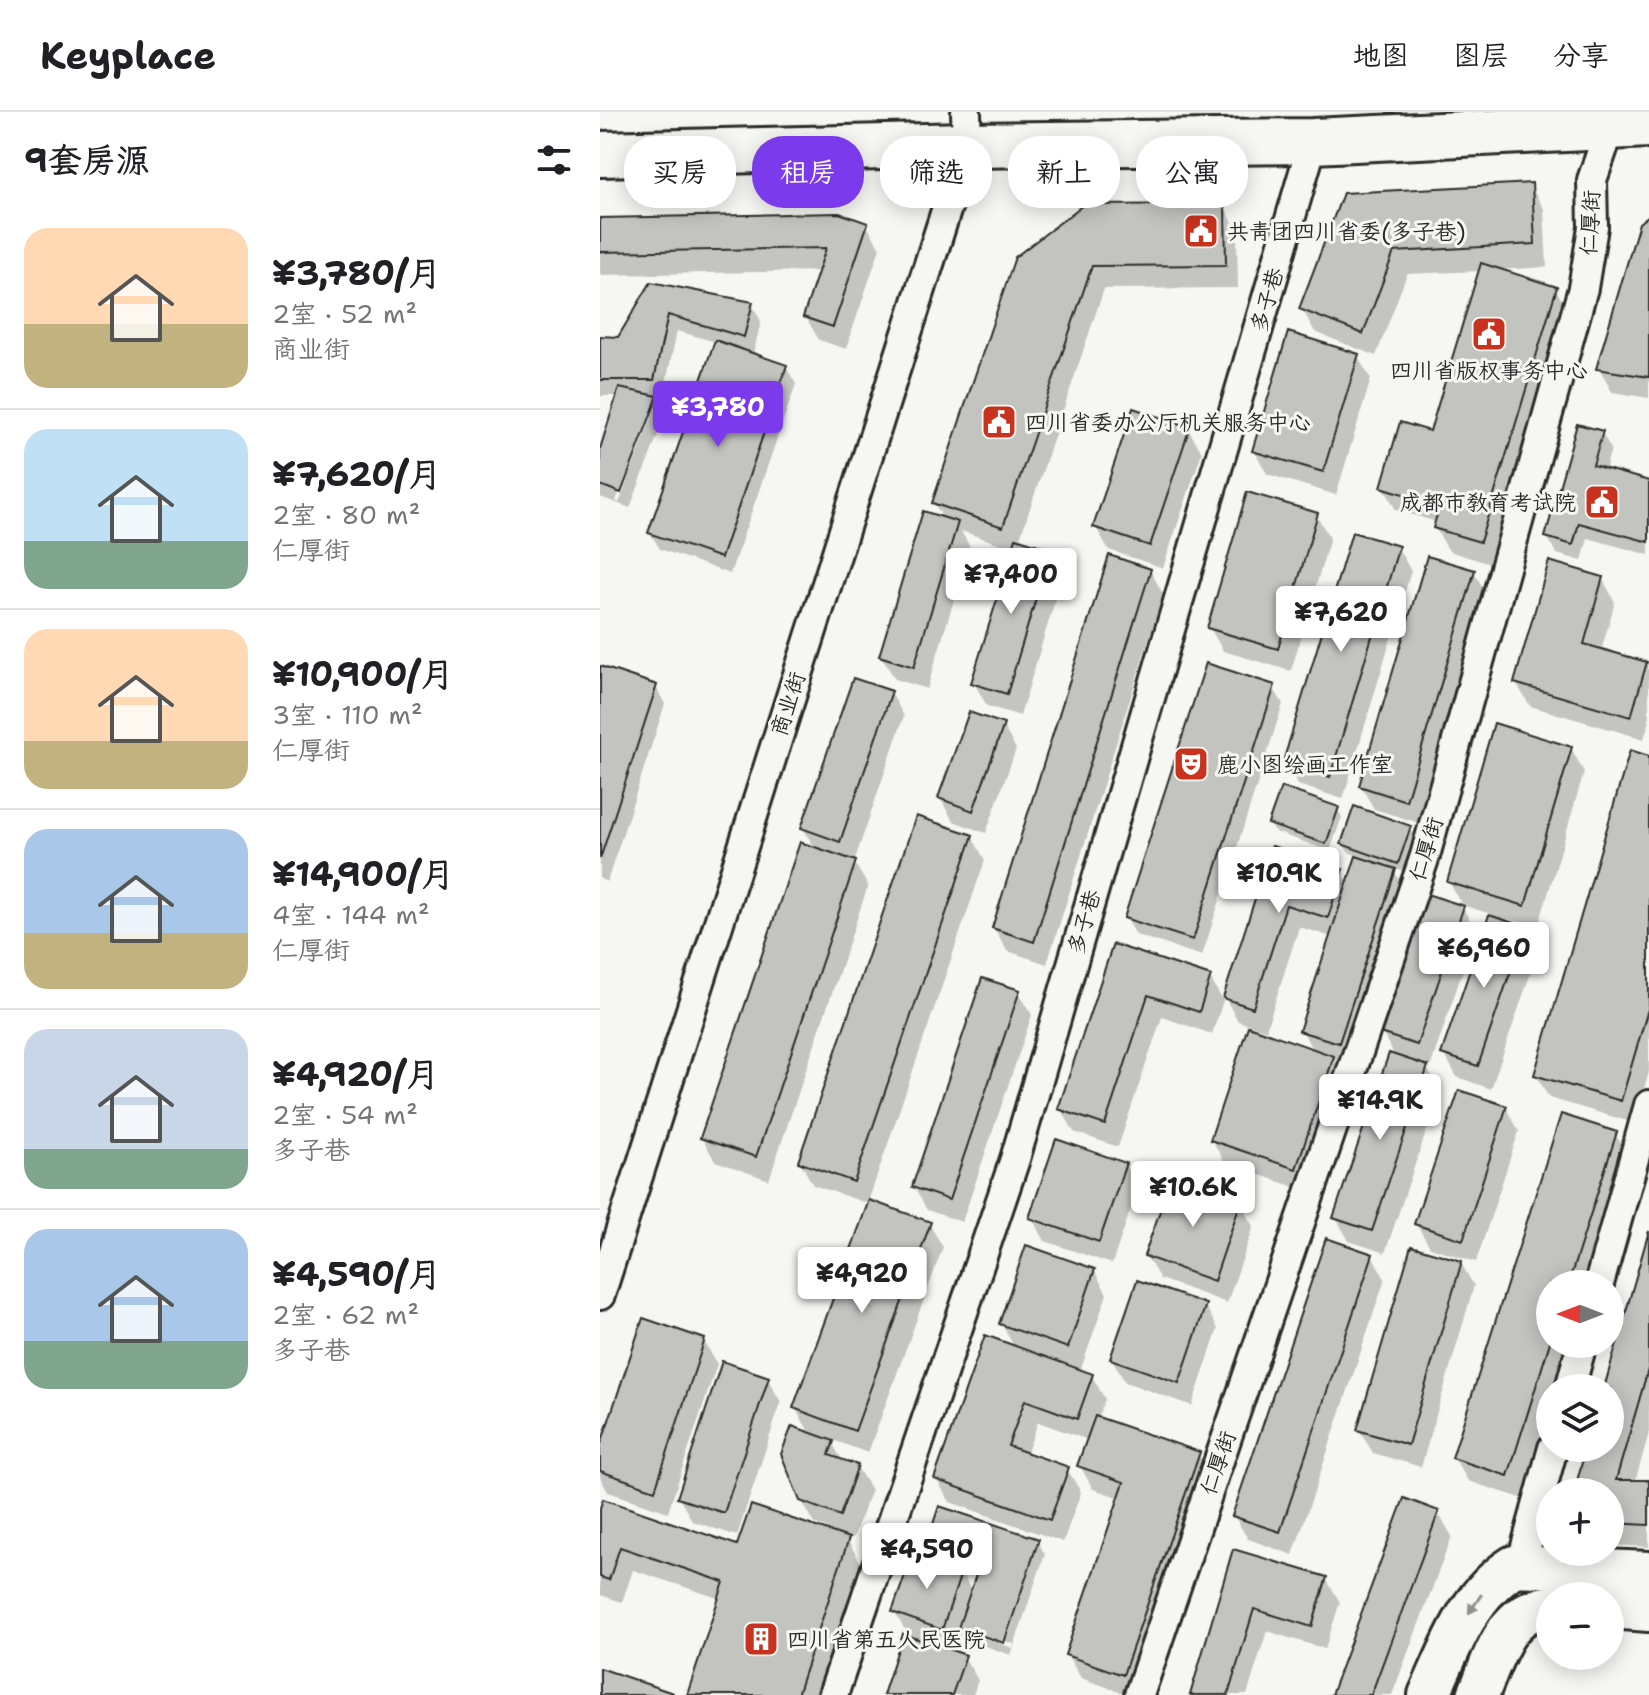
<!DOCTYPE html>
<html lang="zh">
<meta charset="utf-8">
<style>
:root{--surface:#fff;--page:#f6f6f6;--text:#202124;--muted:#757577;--line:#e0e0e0;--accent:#7c3aed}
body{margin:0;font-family:"Shantell Sans","LXGW WenKai TC",sans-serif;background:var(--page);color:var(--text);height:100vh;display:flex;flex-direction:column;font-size:30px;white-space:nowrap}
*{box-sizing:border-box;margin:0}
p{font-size:26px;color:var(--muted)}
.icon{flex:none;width:44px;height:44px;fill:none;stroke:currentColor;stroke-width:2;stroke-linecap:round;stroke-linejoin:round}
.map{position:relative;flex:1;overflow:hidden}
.sheet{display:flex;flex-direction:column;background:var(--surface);width:600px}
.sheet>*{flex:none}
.banner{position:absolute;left:24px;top:24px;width:760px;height:72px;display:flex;gap:16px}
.needle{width:52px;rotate:270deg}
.controls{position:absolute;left:936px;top:1158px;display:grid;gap:16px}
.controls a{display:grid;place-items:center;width:88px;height:88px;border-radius:50%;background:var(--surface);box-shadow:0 4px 20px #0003;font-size:40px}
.price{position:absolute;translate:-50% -68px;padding:0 18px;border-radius:8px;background:#fff;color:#222;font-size:26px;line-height:52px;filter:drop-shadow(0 2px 4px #0008)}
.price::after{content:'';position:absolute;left:50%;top:48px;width:24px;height:18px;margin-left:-12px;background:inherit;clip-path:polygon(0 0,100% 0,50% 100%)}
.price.current{background:var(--accent);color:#fff}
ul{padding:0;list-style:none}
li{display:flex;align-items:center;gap:24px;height:200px;padding:0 24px}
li+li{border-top:2px solid var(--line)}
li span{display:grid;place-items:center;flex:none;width:224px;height:160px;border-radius:24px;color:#555}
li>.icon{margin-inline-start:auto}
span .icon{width:96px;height:96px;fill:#fffc;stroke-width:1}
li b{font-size:34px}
h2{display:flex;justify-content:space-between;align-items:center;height:96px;padding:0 24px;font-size:34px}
.chip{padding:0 28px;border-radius:32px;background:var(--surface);box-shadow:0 4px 20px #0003;font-size:28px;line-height:72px}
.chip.current{background:var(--accent);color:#fff}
header{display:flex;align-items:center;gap:48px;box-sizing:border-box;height:112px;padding:0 40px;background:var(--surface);border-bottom:2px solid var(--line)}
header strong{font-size:38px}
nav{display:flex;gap:44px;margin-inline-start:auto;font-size:28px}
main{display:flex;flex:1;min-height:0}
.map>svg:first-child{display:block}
.shadow{fill:#0003;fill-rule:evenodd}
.building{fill:#c3c3c0;stroke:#2b2b2b;stroke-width:2}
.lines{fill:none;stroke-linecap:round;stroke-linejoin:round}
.street-casing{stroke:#2b2b2b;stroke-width:34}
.secondary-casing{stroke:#2b2b2b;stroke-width:46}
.primary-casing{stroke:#2b2b2b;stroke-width:50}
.street{stroke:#f6f6f2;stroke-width:28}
.secondary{stroke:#f6f6f2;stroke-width:40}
.primary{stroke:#f6f6f2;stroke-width:44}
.oneway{fill:#90908e}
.labels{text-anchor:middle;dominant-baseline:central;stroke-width:6;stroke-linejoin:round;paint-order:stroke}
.street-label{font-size:22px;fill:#2b2b2b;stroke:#f6f6f2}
.poi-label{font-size:22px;fill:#2b2b2b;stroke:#f6f6f2;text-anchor:start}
</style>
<header>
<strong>Keyplace</strong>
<nav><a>地图</a><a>图层</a><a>分享</a></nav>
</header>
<main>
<section class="sheet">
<h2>9套房源<svg class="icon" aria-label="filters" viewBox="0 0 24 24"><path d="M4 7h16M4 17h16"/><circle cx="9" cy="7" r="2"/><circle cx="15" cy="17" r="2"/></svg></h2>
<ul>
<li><span style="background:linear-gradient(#ffd9b3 60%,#c2b280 0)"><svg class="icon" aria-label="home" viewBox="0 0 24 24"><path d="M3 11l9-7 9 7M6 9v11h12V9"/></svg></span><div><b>¥3,780/月</b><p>2室 · 52 m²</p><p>商业街</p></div></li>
<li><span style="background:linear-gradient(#bfe0f5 70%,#7fa58c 0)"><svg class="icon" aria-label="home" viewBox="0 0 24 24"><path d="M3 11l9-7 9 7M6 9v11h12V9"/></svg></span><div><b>¥7,620/月</b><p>2室 · 80 m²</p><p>仁厚街</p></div></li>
<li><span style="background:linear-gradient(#ffd9b3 70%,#c2b280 0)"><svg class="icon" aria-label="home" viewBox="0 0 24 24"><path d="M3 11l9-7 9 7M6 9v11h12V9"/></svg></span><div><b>¥10,900/月</b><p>3室 · 110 m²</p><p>仁厚街</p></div></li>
<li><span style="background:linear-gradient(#a9c7e8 65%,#c2b280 0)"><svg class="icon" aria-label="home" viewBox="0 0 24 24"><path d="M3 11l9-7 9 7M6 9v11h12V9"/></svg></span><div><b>¥14,900/月</b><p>4室 · 144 m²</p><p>仁厚街</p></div></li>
<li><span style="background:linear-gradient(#c9d6e8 75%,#7fa58c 0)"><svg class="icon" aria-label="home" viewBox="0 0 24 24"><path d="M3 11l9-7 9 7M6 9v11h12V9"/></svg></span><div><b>¥4,920/月</b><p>2室 · 54 m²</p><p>多子巷</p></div></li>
<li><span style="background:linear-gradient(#a9c7e8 70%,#7fa58c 0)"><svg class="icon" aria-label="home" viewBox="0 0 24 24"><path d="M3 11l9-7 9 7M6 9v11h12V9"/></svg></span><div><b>¥4,590/月</b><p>2室 · 62 m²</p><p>多子巷</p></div></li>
</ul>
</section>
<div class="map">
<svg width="1049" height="1583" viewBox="0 0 1049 1583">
<rect width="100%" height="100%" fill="#f6f6f2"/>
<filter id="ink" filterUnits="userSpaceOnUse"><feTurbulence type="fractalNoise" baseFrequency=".0125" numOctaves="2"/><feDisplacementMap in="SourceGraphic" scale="16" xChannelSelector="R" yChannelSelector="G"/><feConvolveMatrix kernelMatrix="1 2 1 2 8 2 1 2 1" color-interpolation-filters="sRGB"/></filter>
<g filter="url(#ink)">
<path class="shadow" d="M930 73 944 97 947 155 897 158 955 176 969 200 893 453 849 439 835 416 837 410 796 398 783 374 832 322 880 159 807 162 776 244 715 220 702 197 745 83Z
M624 94 637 118 638 176 504 177 419 429 450 439 463 462 420 604 387 594 374 571 415 437 361 419 370 435 327 577 295 567 281 544 344 408 334 391 417 146Z
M1049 106V286L1012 280 999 257Z
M0 108 266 112 280 136 246 237 219 228 205 204 221 159 0 163Z
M52 172 152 192 161 209 153 243 186 255 196 272 130 462 60 437 50 421 116 230 77 219 63 284H55L66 302 30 396 0 385V340L19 284H0V226L19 227ZM51 296H55L19 391 16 389Z
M757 244 771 267 736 383 667 362 654 338Z
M588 317 602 340 563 456 509 438 495 414Z
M1002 321 1011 337 1005 358 1049 371V443L988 426 982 449 957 442 947 425Z
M716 403 730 426 691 559 623 539 610 516Z
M798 436 811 459 743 687 698 673 685 650Z
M550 458 563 482 447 852 407 839 394 816Z
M874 460 887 483 819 711 774 697 761 674Z
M1002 466 1015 490 1001 539 1046 552 1049 558V610L1044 627 930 594 916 571Z
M0 556 56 575 65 592 7 770 0 767Z
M673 575 683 592 602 844 536 823 526 806Z
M291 581 304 604 254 750 268 774 169 1068 115 1049 102 1026 216 738 203 716Z
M403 614 416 637 386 721 353 709 340 686Z
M971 636 984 660 938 816 908 807 907 811 925 817 938 840 891 977 857 965 844 942 891 802 862 793 849 770Z
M1049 646V960L1034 1011 949 986 936 963Z
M737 696 742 705 730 739 675 720 670 712Z
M810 716 815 724 803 759 792 756 808 782 752 954 734 948 746 969 709 1080 625 1051 612 1028 713 939 702 918 732 825 699 815 666 918 638 909 625 886 673 737 742 759 749 772 758 744 748 740 743 732Z
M372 725 385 748 268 1090 329 1112 343 1135 268 1341 230 1327 243 1350 257 1355 271 1378 253 1426 245 1424 261 1451 217 1583H89L121 1487 33 1458 22 1490 0 1483V1402L139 1435 236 1424 237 1421 215 1412 201 1388 211 1323 195 1296 269 1092 213 1073 200 1050Z
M863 796 876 819 830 956 826 954 840 979 785 1141 749 1129 736 1106 796 946 782 921Z
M514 834 610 866 623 889 612 922 562 905 518 1035 474 1020 461 997Z
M418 880 432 903 362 1110 327 1098 314 1075Z
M906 996 919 1019 876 1150 830 1135 816 1112Z
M1015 1022 1029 1045 988 1172H950V1232H969L956 1276H950V1293L921 1386 868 1369 854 1346Z
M525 1053 538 1076 512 1152 445 1129 432 1106Z
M640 1091 654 1114 627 1191 560 1167 546 1144Z
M1049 1127V1321L1035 1370H1049V1435L1010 1433V1380H976L988 1336H1010V1276H1006Z
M772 1143 785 1167 693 1443 648 1427 634 1404Z
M861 1151 874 1174 821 1355 773 1341 759 1318Z
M494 1158 507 1182 480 1260 492 1264 505 1287 498 1307 598 1342 612 1365 529 1583 481 1566 467 1543 521 1386 493 1377 480 1354 488 1328 438 1310 426 1343 467 1357 481 1380 463 1430 350 1390 336 1367 415 1236 401 1211Z
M605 1194 618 1217 592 1294 525 1270 512 1247Z
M104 1229 117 1252 68 1400 8 1380 0 1365V1341Z
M167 1266 181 1290 137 1424 92 1409 79 1385Z
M838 1401 852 1424 792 1583H733Z
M335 1411 437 1429 445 1442 411 1543 368 1528 362 1518 354 1541 364 1545 378 1568 373 1583H285L310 1526 294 1500 361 1460 372 1480 386 1439 343 1424ZM368 1517 414 1532 413 1536 368 1521Z
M634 1439 726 1467 740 1490 725 1537 667 1519 647 1583H592Z"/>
<path class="building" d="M932 71 935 132 794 140 763 222 699 197 743 81Z
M625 92 626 153 492 154 403 415 332 391 415 145 483 93Z
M239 101 268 111 233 215 203 205 226 136 0 140V106Z
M1049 103V265L996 257 1039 111Z
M881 151 957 175 880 430 833 416 840 393 781 375 800 310 830 319Z
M51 170 153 190 144 225 68 203 54 268H0V224L18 225Z
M688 220 759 242 723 360 652 339Z
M115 228 187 253 121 446 48 421Z
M19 276 58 284 21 381 0 373V337Z
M533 296 590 315 550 434 493 415Z
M977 312 1003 319 993 353 1049 369V430L979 411 973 433 945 425Z
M647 380 718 401 678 537 607 516Z
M323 399 358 410 314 555 279 544Z
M752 420 799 434 730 665 683 650Z
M416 426 451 437 407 582 371 571Z
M509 443 551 457 434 830 392 816Z
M827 444 875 458 806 689 759 674Z
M949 449 1003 465 984 532 1047 550 1031 605 914 571Z
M606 551 675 573 593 828 524 806Z
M0 554 57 573 0 747Z
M253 566 292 579 240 730 201 716Z
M369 600 404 612 373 699 338 686Z
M894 611 972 635 925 794 847 770Z
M1030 638 1049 644V894L1021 989 934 963Z
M681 675 739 695 726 732 668 712Z
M754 694 811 714 798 752 741 732Z
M316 704 373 723 254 1070 198 1050Z
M200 730 256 749 156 1045 100 1026Z
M672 734 743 757 728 806 686 793 653 896 623 886Z
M756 744 796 757 739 931 699 919Z
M827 782 864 794 817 933 780 921Z
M889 803 926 815 878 954 841 942Z
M513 832 611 864 599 900 548 883 505 1013 458 997Z
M382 866 420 878 349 1088 312 1075Z
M648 914 734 944 696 1057 610 1028Z
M789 941 828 954 772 1119 733 1106Z
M859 978 907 994 863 1128 814 1112Z
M961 1002 1017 1020 968 1172H950V1230L908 1364 852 1346Z
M456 1027 526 1051 499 1130 429 1106Z
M572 1065 641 1089 614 1169 544 1144Z
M269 1088 331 1110 255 1319 193 1296Z
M1049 1119V1254L1016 1368H1049V1413L1010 1411V1380H974L986 1336H1010V1276H1004Z
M726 1126 773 1142 680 1420 632 1404Z
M426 1133 495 1157 468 1236 399 1212Z
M811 1134 862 1149 808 1333 757 1318Z
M537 1168 606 1192 579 1271 510 1247Z
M43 1206 105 1227 55 1378 0 1359V1335Z
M385 1223 493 1262 477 1307 425 1288 408 1334 469 1355 450 1408 334 1367Z
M122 1249 169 1265 124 1401 77 1386Z
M495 1304 600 1340 523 1563 465 1543 524 1370 477 1354Z
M192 1314 234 1329 229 1343 258 1353 240 1404 200 1389 181 1342Z
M804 1386 839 1399 771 1583H731Z
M3 1387 137 1433 151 1393 249 1426 197 1583H87L124 1470 20 1435 9 1468 0 1465V1396Z
M339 1394 439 1427 404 1531 358 1516 387 1430 333 1412Z
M633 1437 727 1465 712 1515 654 1497 628 1583H590Z
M313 1441 362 1458 342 1518 292 1500Z
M303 1522 366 1543 352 1583H283Z
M0 1556 73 1581V1583H0Z"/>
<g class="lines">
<defs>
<path id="street" d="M999 1172 1049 993
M0 1183 367 33 366 0
M970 1276 982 1232
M921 1453 953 1336
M233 1583 415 1047 713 29
M539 1583 825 744 983 176 993 115 992 68 1011 13"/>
<path id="secondary" d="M1010 1496 1049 1499
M829 1583C851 1535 868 1483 914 1454L1049 1460
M878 1583C893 1548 905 1496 950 1495"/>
<path id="primary" d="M0 42 367 33 713 29 1049 13"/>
</defs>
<use href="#street" class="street-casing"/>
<use href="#secondary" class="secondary-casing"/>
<use href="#primary" class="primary-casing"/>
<use href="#street" class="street"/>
<use href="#secondary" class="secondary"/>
<use href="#primary" class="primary"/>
</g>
<defs><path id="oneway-solid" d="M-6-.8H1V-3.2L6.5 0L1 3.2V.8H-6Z" transform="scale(2)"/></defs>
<use class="oneway" href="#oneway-solid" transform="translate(875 1492) rotate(124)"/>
</g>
<defs>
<symbol id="civic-square" viewBox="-11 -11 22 22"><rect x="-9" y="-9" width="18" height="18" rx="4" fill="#c8321e" stroke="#f6f6f2"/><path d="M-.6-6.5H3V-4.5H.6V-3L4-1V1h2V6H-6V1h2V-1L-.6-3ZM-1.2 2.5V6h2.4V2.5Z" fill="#fff"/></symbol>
<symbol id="theatre-square" viewBox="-11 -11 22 22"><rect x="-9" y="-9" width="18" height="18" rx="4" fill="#c8321e" stroke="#f6f6f2"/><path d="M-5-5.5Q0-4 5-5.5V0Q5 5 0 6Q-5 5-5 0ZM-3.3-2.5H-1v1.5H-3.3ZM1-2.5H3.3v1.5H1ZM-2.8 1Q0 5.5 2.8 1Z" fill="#fff"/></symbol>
<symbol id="building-square" viewBox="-11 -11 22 22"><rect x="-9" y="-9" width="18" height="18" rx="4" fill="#c8321e" stroke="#f6f6f2"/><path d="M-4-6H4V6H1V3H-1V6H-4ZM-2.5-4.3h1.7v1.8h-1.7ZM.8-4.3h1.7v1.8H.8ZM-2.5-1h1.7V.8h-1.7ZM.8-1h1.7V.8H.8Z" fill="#fff"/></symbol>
</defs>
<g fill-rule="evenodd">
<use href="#civic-square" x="581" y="99" width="40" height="40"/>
<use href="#civic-square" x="869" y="202" width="40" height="40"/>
<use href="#civic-square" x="379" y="290" width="40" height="40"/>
<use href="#civic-square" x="982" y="370" width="40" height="40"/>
<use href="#theatre-square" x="571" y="632" width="40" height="40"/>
<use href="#building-square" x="141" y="1507" width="40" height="40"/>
</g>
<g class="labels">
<g class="street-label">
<text transform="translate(990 111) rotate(-87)">仁厚街</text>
<text transform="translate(667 188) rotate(-74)">多子巷</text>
<text transform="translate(188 592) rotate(-72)">商业街</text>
<text transform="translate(826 737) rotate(-73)">仁厚街</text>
<text transform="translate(484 810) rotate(-74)">多子巷</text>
<text transform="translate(618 1351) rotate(-71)">仁厚街</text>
</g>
<g class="poi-label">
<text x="627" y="119">共青团四川省委(多子巷)</text>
<text x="889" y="258" text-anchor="middle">四川省版权事务中心</text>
<text x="425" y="310">四川省委办公厅机关服务中心</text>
<text x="976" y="390" text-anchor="end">成都市教育考试院</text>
<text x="617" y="652">鹿小图绘画工作室</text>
<text x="187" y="1527">四川省第五人民医院</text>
</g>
</g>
</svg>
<div class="controls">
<a><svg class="needle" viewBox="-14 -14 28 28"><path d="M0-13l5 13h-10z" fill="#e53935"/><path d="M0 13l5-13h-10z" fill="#757577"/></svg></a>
<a><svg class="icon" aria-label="layers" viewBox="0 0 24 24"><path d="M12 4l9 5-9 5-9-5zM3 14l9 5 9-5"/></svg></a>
<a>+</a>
<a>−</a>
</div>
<b class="price current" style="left:118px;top:337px">¥3,780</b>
<b class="price" style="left:411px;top:504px">¥7,400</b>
<b class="price" style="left:741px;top:542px">¥7,620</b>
<b class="price" style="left:679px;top:803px">¥10.9K</b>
<b class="price" style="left:884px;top:878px">¥6,960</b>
<b class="price" style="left:780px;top:1030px">¥14.9K</b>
<b class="price" style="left:593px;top:1117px">¥10.6K</b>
<b class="price" style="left:262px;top:1203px">¥4,920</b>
<b class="price" style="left:327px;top:1479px">¥4,590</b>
<div class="banner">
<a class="chip">买房</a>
<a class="chip current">租房</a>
<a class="chip">筛选</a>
<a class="chip">新上</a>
<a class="chip">公寓</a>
</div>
</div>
</main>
